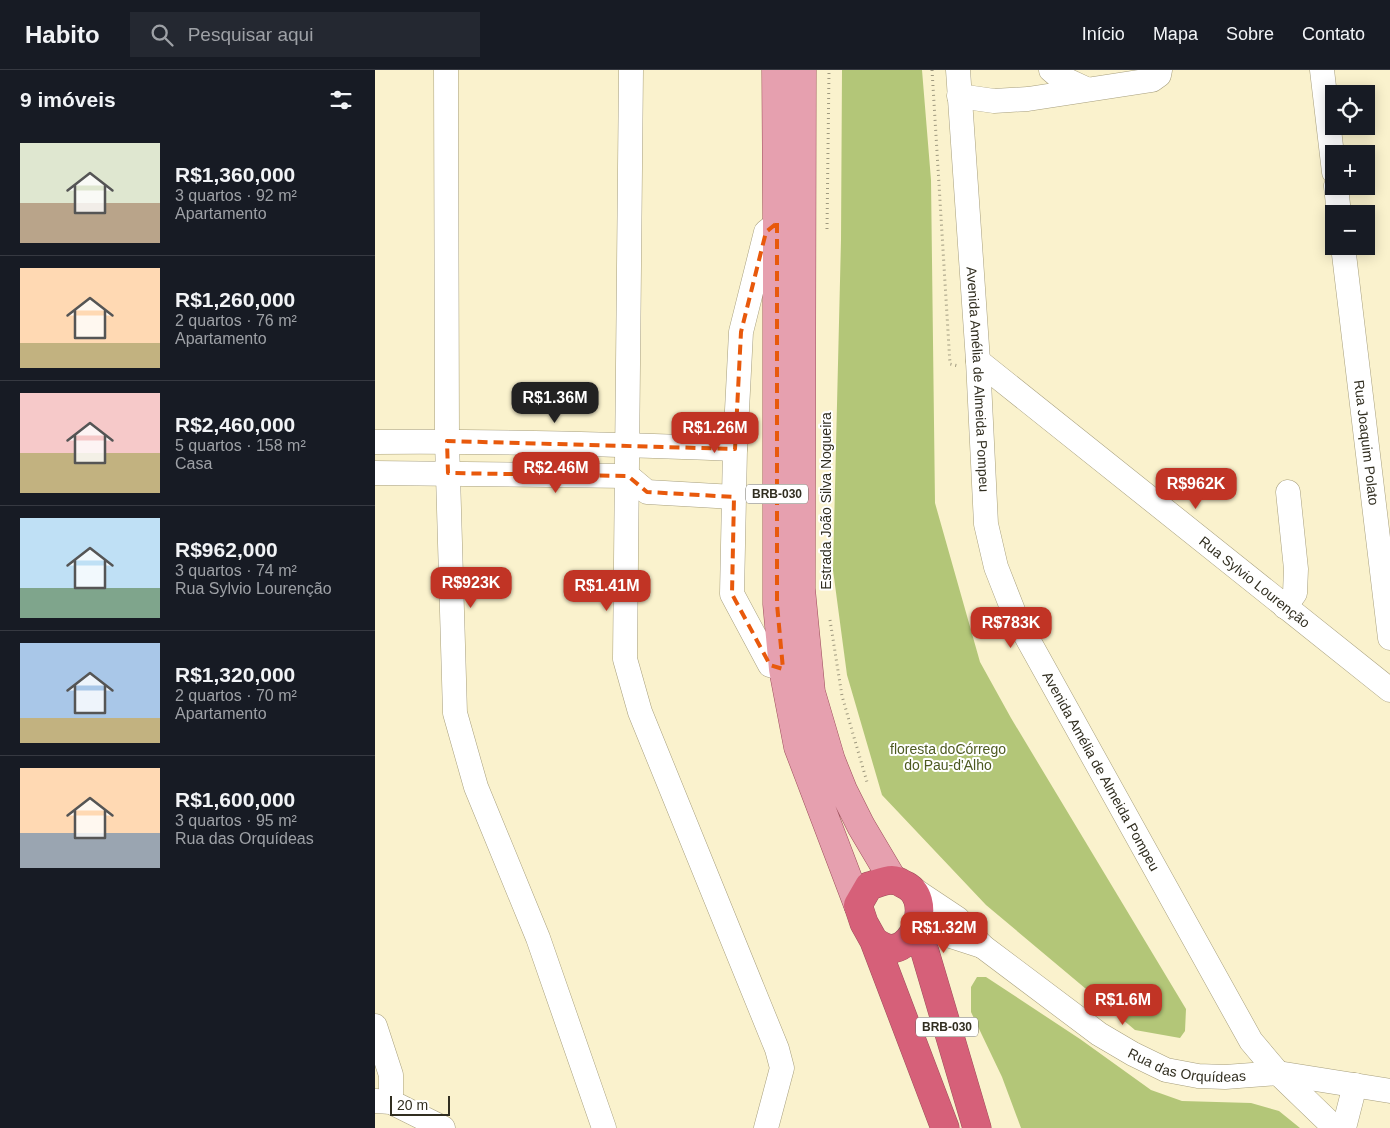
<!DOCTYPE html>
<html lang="pt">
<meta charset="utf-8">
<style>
:root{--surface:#171b24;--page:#242831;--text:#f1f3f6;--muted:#9ea1a6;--line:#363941;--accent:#c13425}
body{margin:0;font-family:Helvetica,sans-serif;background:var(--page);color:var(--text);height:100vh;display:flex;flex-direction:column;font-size:19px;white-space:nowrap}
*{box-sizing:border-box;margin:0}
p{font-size:16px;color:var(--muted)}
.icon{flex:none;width:28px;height:28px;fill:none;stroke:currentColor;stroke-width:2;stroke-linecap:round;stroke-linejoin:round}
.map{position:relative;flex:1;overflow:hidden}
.sheet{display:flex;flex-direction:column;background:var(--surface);width:375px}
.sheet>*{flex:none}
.fabs{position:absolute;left:950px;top:15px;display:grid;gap:10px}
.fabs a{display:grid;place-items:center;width:50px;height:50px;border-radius:0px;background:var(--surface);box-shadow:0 2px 12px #0003;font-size:25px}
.scale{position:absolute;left:15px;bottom:12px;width:60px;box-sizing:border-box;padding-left:5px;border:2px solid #312e20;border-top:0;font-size:14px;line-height:18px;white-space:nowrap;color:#312e20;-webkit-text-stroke:4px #fff;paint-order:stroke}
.price{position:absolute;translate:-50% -42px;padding:0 11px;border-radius:10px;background:var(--accent);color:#fff;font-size:16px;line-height:32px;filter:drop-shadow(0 1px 2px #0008)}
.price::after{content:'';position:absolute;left:50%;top:30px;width:15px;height:11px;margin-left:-8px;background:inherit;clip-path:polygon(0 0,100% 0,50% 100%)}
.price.active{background:#222;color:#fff}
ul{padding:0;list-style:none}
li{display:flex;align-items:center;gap:15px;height:125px;padding:0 20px}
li+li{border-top:1px solid var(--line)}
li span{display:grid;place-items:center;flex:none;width:140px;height:100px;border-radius:0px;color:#555}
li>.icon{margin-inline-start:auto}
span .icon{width:60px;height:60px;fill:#fffc;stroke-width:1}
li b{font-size:21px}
h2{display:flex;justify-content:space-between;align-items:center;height:60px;padding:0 20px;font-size:21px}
header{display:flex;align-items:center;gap:30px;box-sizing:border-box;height:70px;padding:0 25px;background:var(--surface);border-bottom:1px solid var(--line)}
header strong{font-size:24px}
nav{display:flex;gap:28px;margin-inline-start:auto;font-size:18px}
.search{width:350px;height:45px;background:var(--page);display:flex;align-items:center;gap:12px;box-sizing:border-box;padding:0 18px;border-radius:0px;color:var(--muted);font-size:19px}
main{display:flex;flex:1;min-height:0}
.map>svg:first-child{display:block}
.forest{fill:#b3c678}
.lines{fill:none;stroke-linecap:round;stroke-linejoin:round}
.minor-casing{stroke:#a79f7d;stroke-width:25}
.major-casing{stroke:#9c4e5a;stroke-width:29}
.highway-casing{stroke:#9c4e5a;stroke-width:29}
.path{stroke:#9f997f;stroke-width:3;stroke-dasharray:1 4;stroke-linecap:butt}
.minor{stroke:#fff;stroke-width:24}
.major{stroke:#e6a0af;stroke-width:28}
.highway{stroke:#d66079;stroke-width:28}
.marked{fill:none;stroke:#e8590c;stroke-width:4;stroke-dasharray:10 6;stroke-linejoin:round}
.labels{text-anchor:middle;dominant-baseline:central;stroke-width:4;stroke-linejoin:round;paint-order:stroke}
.shield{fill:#fff;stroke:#6f6d63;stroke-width:1}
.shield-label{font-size:12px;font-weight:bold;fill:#312e20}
.street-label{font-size:14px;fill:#312e20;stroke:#fff}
.park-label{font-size:14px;fill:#4d5a21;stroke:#fff}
</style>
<header>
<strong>Habito</strong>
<div class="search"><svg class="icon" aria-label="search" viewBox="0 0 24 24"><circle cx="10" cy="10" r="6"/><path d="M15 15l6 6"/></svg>Pesquisar aqui</div>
<nav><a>Início</a><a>Mapa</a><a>Sobre</a><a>Contato</a></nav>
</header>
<main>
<section class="sheet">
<h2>9 imóveis<svg class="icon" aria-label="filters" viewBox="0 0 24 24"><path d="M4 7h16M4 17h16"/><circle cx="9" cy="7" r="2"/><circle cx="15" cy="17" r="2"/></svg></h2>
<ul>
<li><span style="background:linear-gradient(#dfe7d0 60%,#b9a48a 0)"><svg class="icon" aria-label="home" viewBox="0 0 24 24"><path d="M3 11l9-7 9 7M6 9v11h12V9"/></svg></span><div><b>R$1,360,000</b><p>3 quartos · 92 m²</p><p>Apartamento</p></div></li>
<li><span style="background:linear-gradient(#ffd9b3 75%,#c2b280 0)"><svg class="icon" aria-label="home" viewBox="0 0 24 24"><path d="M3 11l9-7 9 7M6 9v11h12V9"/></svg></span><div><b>R$1,260,000</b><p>2 quartos · 76 m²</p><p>Apartamento</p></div></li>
<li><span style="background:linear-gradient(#f6c9c9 60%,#c2b280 0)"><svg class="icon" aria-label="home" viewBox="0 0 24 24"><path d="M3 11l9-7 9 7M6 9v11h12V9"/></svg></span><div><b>R$2,460,000</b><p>5 quartos · 158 m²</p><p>Casa</p></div></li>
<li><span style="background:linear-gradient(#bfe0f5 70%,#7fa58c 0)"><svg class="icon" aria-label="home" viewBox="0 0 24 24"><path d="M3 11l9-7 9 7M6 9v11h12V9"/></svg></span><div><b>R$962,000</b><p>3 quartos · 74 m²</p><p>Rua Sylvio Lourenção</p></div></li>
<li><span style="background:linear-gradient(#a9c7e8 75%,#c2b280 0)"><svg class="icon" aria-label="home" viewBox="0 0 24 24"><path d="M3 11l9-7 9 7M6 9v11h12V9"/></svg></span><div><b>R$1,320,000</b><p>2 quartos · 70 m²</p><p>Apartamento</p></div></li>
<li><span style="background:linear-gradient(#ffd9b3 65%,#9aa5b1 0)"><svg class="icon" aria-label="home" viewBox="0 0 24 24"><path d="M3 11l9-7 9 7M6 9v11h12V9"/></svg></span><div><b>R$1,600,000</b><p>3 quartos · 95 m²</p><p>Rua das Orquídeas</p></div></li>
</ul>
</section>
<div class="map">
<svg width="1015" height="1058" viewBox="0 0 1015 1058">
<rect width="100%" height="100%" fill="#faf2cd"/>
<path class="forest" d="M467 0H547L556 110 560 433 605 592 636 648 811 939 810 961 805 968 760 960 611 835 507 725 472 605 458 500 466 170Z
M602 907H611L705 969 776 1020 807 1031 876 1033 904 1041 925 1058H646L627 1007 596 942V917Z"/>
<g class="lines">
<defs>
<g id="minor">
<path d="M71 0 72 371 80 643 101 717 163 868 229 1058"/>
<path d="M256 0 250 589 265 642 402 979 407 998 391 1058"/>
<path id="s1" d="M583 0 603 291 611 454 621 497 641 548 876 971 903 1003 960 1058"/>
<path d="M676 0 683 6 711 19"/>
<path d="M947 0 959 102"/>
<path d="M584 26 619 31 653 29 777 10 784 5 785 0"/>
<path d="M961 116 964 144"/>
<path d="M402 153 391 162 366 262 360 379 357 524 395 595 408 599"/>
<path id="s2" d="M968 176 1015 568"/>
<path id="s3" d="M603 291 1015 620"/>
<path d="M0 372C120 371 240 374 360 379"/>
<path d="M0 403 253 406 272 422 359 427"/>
<path d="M910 537 920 523 921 499 913 422"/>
<path id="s4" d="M535 817 583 849 607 876 724 964 758 984 791 1000 823 1006 850 1007 903 1003 1015 1021"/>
<path d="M542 855 607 876"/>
<path d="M0 956 16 1005V1032"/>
<path d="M1 1031 16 1032 68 1058"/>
<path d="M969 1058 980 1015"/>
</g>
<path id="major" d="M401 0 402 153V534L408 599 423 677 483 835
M427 0 426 519 436 622 456 690 468 720 486 756 518 810"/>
<path id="highway" d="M542 855 602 1058
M499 871C502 873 505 875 509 877 538 889 561 827 528 814 525 812 520 810 517 810 510 810 501 814 494 816L483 835 489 853 499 871 570 1058"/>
</defs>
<use href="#minor" class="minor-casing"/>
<use href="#major" class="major-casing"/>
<use href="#highway" class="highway-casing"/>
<path class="path" d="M557 0 575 294 583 296
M452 159 454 0
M455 550 467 626 492 712"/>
<use href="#minor" class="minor"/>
<use href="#major" class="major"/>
<use href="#highway" class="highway"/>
</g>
<path class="marked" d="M402 153V534L408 599 395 595 357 524 359 427 272 422 253 406 73 403 72 371 360 379 366 262 391 162Z"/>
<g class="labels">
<g class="shield">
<rect x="371" y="414.5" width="62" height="19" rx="4"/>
<rect x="541" y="947.5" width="62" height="19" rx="4"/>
</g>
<g class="shield-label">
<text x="402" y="424">BRB-030</text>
<text x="572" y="957">BRB-030</text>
</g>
<g class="street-label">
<text stroke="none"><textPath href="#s1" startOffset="310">Avenida Amélia de Almeida Pompeu</textPath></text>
<text stroke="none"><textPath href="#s2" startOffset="198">Rua Joaquim Polato</textPath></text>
<text transform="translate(451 431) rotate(-90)">Estrada João Silva Nogueira</text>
<text stroke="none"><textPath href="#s3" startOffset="354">Rua Sylvio Lourenção</textPath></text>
<text stroke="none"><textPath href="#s1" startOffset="729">Avenida Amélia de Almeida Pompeu</textPath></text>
<text stroke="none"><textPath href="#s4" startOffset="336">Rua das Orquídeas</textPath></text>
</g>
<g class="park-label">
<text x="573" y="679">floresta doCórrego<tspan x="573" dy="16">do Pau-d'Alho</tspan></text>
</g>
</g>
</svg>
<div class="fabs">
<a><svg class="icon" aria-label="locate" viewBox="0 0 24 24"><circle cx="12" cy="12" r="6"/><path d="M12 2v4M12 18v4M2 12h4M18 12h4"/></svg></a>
<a>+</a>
<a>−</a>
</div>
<div class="scale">20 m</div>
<b class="price active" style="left:180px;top:354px">R$1.36M</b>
<b class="price" style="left:340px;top:384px">R$1.26M</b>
<b class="price" style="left:181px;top:424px">R$2.46M</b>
<b class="price" style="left:821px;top:440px">R$962K</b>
<b class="price" style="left:96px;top:539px">R$923K</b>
<b class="price" style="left:232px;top:542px">R$1.41M</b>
<b class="price" style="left:636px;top:579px">R$783K</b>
<b class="price" style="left:569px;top:884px">R$1.32M</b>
<b class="price" style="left:748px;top:956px">R$1.6M</b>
</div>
</main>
